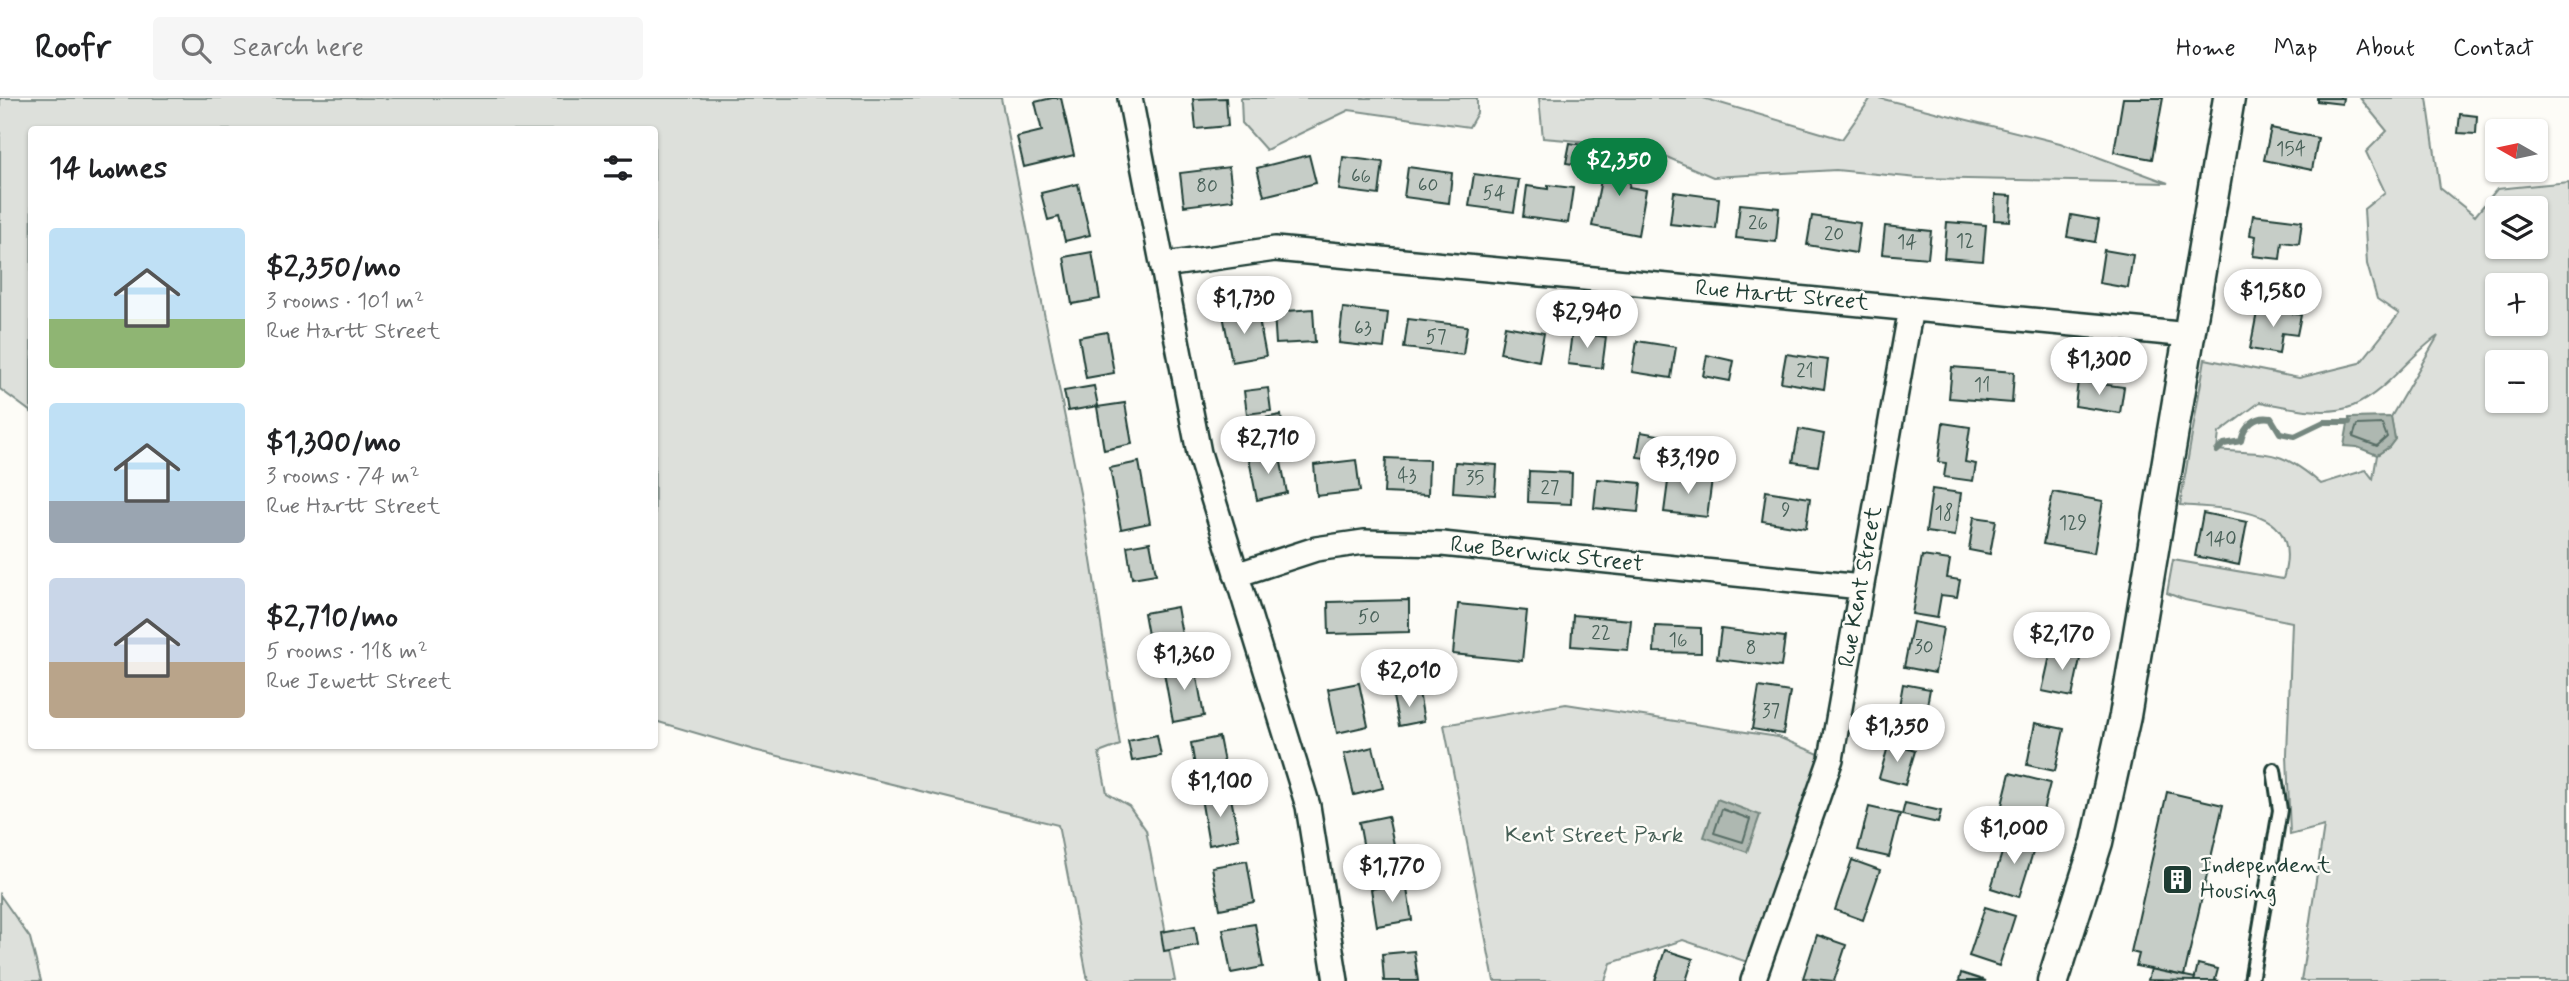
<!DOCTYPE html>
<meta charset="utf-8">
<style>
:root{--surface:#fff;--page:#f6f6f6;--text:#202124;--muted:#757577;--line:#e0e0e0;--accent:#0b8043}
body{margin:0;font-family:Mynerve,sans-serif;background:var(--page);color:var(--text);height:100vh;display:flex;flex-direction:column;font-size:26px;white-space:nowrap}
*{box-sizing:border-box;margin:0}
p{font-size:23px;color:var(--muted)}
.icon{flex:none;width:38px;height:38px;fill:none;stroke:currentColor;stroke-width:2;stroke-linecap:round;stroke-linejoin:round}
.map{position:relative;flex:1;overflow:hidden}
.side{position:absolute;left:28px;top:28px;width:630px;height:623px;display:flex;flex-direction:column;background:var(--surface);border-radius:7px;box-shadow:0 2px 5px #0004}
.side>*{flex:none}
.needle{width:46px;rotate:279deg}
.controls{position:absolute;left:2485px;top:21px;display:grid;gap:14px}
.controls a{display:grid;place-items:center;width:63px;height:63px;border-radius:7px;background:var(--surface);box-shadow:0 2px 5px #0004;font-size:35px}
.price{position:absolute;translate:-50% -60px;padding:0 16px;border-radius:24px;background:#fff;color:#222;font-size:23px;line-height:46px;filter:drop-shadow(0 2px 4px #0008)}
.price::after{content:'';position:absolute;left:50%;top:42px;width:21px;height:16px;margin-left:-10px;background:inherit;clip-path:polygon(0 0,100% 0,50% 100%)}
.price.current{background:var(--accent);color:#fff}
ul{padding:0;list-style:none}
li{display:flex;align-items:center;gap:21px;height:175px;padding:0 21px}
li span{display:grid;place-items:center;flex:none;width:196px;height:140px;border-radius:7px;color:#555}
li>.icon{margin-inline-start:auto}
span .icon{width:84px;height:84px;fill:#fffc;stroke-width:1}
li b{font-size:30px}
h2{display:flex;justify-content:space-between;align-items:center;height:84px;padding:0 21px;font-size:30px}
header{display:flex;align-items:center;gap:42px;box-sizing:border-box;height:98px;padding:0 35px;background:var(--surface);border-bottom:2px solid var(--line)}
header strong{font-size:33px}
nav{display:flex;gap:38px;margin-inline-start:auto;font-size:24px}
.search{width:490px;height:63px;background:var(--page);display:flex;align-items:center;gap:18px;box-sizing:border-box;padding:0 24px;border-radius:7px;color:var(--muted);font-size:26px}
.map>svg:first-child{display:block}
.green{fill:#dde0db;stroke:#7e8e88;stroke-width:2;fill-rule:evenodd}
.water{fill:#aeb8b1;stroke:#75877f;stroke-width:2}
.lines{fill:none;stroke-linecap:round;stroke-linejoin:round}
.shore{stroke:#586e66;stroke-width:2}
.stream{stroke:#75877f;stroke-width:6}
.building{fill:#c6cdc7;stroke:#1f3d34;stroke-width:2}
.service-casing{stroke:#1f3d34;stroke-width:18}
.minor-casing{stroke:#1f3d34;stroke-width:28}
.tertiary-casing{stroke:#1f3d34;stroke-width:35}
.service{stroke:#fdfcf7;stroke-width:12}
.minor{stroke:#fdfcf7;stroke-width:23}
.tertiary{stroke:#fdfcf7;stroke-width:30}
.labels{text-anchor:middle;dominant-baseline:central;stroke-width:5;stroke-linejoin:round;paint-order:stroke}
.number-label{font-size:19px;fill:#496159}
.street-label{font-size:23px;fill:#1f3d34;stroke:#fdfcf7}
.park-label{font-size:23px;fill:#455e55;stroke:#fdfcf7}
.poi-label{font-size:23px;fill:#1f3d34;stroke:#fdfcf7;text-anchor:start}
</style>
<header>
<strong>Roofr</strong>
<div class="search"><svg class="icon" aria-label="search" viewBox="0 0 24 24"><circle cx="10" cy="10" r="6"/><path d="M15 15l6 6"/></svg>Search here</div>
<nav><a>Home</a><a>Map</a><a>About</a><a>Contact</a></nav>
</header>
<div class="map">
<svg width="2569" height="883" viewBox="0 0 2569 883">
<rect width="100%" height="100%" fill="#fdfcf7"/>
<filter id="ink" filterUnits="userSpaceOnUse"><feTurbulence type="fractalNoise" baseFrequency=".0143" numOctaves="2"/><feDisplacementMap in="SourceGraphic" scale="14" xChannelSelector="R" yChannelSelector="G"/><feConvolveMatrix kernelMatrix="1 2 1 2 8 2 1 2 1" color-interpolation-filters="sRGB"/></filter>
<g filter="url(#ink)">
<path class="green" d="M0 0H1001L1082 405 1120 647 1099 655 1107 695 1129 708 1146 732 1175 883H1088L1058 727 754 652 655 623 654 32H32L31 314 0 291Z
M1241 0H1477V15L1469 29 1349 12 1266 52 1242 25Z
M1539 0H1703L1842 41 1871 0H1879L2060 45 2168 85 1918 80 1836 72 1713 79 1641 48 1543 40Z
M2360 0H2427L2440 90 2475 118 2497 91 2569 84V883H2301L2324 728 2290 737 2287 657 2292 524 2185 502 2167 495 2173 462 2283 481C2305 407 2231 412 2180 407L2205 261 2299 280 2360 265 2399 216 2377 201 2367 166 2364 111 2385 94 2366 54 2387 33ZM2497 110H2536V149H2497ZM2497 187H2536V226H2497ZM2438 238 2391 319 2395 341 2389 349 2377 357 2373 381 2366 372 2321 386C2279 349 2267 357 2217 352L2219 335 2260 304C2287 309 2326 319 2353 308 2386 294 2409 258 2438 238ZM2497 264H2536V303H2497Z
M1566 606 1778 639 1831 661 1759 868 1683 842 1611 865 1605 883H1494L1444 627Z
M0 797 30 840 41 883H0Z"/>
<path class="water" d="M2391 319 2395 341 2389 349 2377 357 2357 349 2344 348 2349 320Z
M1717 701 1760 717 1747 754 1704 739Z"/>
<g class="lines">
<path class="shore" d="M2382 326 2387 339 2377 348 2353 339 2357 327Z
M1722 711 1750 721 1743 744 1714 735Z"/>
<path class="stream" d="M2217 353 2224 346 2241 343C2244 328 2256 317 2271 320L2280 335 2295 338 2324 324H2349"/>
</g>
<path class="building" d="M1052 0H1061L1074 57 1024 69 1017 39 1042 33 1035 4Z
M1226 0 1228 28 1196 31 1193 1Z
M2123 0H2163L2152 61 2114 54Z
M2317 0H2343L2342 6 2317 3Z
M2460 16 2477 18 2476 36 2458 35Z
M2271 30 2318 40 2312 72 2264 62Z
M1570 45 1596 49 1593 69 1566 65Z
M1606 56 1634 61 1629 89 1646 92 1638 137 1592 128Z
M1309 57 1316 85 1264 98 1257 70Z
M1343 59 1383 64 1379 97 1339 92Z
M1229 69 1233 102 1184 108 1180 75Z
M1408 69 1452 75 1449 105 1404 99Z
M1474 76 1519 82 1514 114 1469 108Z
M1078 86 1090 137 1065 143 1059 119 1048 122 1041 95Z
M1548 87 1573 90 1568 125 1523 119 1527 88 1548 91Z
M1674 94 1719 100 1716 131 1670 126Z
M1995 97 2012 98 2010 123 1994 122Z
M1740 106 1779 110 1776 144 1736 140Z
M2071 117 2099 122 2095 144 2067 139Z
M2253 117 2302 123 2299 146 2282 144 2280 161 2253 158 2256 138 2250 137Z
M1812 118 1860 125 1856 155 1807 147Z
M1947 124 1986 127 1983 163 1944 160Z
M1885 128 1931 133 1928 160 1882 156Z
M2104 152 2133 157 2128 190 2099 185Z
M1092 154 1100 201 1072 206 1064 159Z
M2258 209 2301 217 2297 237 2282 235 2279 256 2250 251Z
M1343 210 1388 215 1384 250 1339 245Z
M1257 211 1266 258 1232 264 1223 217Z
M1313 211 1315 244 1276 246 1274 214Z
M1408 221 1467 228 1463 257 1404 250Z
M1505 228 1544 235 1539 263 1500 255Z
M1107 234 1114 275 1086 280 1079 239Z
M1572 234 1606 239 1602 270 1568 266Z
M1637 243 1676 249 1671 280 1632 274Z
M1786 256 1828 262 1824 291 1781 284Z
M1707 257 1734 263 1730 283 1703 278Z
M1952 269 2014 274 2012 305 1949 300Z
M2078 283 2124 289 2120 315 2075 308Z
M1094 288 1098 308 1068 313 1064 293Z
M1268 290 1271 313 1247 316 1244 293Z
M1125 305 1132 346 1104 352 1097 309Z
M1281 317 1284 341 1260 344 1257 321Z
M1943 325 1970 329 1965 364 1976 366 1973 383 1944 379 1946 365 1938 364Z
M1799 331 1824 336 1818 368 1793 364Z
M1641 334 1664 338 1661 362 1637 359Z
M1279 354 1287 395 1257 402 1249 361Z
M1386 360 1429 362 1428 397 1384 395Z
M1356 362 1360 393 1317 398 1314 367Z
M1139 364 1150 425 1121 431 1110 370Z
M1455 364 1497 367 1495 397 1453 394Z
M1529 373 1572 375 1571 406 1528 404Z
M1669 376 1712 381 1707 419 1664 414Z
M1597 381 1641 385 1638 414 1594 410Z
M1932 391 1961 395 1955 438 1926 434Z
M1766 393 1810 400 1806 430 1762 423Z
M2053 394 2103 403 2094 455 2043 446Z
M2203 415 2247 424 2239 467 2195 458Z
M1974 419 1996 422 1990 456 1969 452Z
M1150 444 1156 476 1132 480 1127 448Z
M1922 458 1950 462 1947 480 1960 482 1957 499 1941 497 1937 520 1912 516Z
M1409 502V534L1329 536 1328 504Z
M1458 506 1527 513 1522 563 1453 556Z
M1177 509 1185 553 1152 559 1144 515Z
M1573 517 1631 522 1628 552 1571 548Z
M1913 524 1943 530 1935 575 1904 569Z
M1655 528 1701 530V555L1654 554Z
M1721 531 1785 539 1781 569 1717 561Z
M2052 549 2081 556 2072 599 2042 593Z
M1194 563 1204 618 1173 624 1163 569Z
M1359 585 1368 628 1337 635 1328 591Z
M1903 586 1930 591 1922 635 1895 630Z
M1759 589 1790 594 1783 636 1752 631Z
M1419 594 1424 623 1399 628 1393 599Z
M2035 625 2064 631 2055 673 2027 667Z
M1157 637 1161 658 1132 663 1128 643Z
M1219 639 1228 685 1199 691 1191 645Z
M1889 645 1915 653 1905 687 1879 680Z
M1373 649 1383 690 1354 697 1344 656Z
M2010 675 2050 685 2039 729 1999 719Z
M2167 694 2223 707 2184 878 2136 868 2139 856 2131 854Z
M1230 695 1239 741 1209 747 1201 700Z
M1905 705 1941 713 1938 725 1902 717Z
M1869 709 1900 716 1889 759 1858 752Z
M1388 718 1397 761 1367 767 1359 724Z
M2008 736 2036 745 2019 799 1991 790Z
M1852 762 1880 772 1863 822 1835 812Z
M1247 763 1254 804 1220 811 1212 769Z
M1406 785 1412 822 1377 828 1371 791Z
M1985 809 2015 818 1999 868 1969 858Z
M1255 826 1263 869 1231 875 1223 831Z
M1195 828 1198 847 1164 853 1161 834Z
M1817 837 1846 847 1834 883 1803 880Z
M1665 852 1693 861 1686 883H1655Z
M1414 853 1418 883H1384L1382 856Z
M2198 866 2218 871 2215 882 2219 883H2194Z
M2151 871 2195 880 2194 883 2148 882Z
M1961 875 1986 883H1959Z"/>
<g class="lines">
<defs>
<path id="service" d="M2251 883 2280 712 2274 672"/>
<path id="minor" d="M1130 0 1199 355 1308 708 1336 883
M1165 167 1275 151 2190 237
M1236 477 1316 451 1364 444 1442 446 1861 489
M1753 883 1831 661 1911 210"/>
<path id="tertiary" d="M2053 883 2097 744 2125 618 2229 0"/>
</defs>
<use href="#service" class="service-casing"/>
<use href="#minor" class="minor-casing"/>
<use href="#tertiary" class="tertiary-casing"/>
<use href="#service" class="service"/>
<use href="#minor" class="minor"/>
<use href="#tertiary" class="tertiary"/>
</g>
</g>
<defs>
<symbol id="building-square" viewBox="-11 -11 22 22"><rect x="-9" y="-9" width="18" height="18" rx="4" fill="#1f3d34" stroke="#fdfcf7"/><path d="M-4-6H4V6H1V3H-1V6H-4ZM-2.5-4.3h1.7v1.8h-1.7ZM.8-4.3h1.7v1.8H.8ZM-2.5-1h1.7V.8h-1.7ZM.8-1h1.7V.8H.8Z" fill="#fff"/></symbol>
</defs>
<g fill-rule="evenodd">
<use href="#building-square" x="2160" y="764" width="35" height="35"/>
</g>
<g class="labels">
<g class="number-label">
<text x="2291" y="51">154</text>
<text x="1361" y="78">66</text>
<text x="1428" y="87">60</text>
<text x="1207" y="88">80</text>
<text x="1494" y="95">54</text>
<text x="1758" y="125">26</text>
<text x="1834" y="136">20</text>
<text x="1965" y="143">12</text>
<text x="1907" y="144">14</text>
<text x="1363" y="230">63</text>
<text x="1436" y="239">57</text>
<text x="1805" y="273">21</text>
<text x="1982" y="287">11</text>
<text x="1407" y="378">43</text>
<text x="1475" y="380">35</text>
<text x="1550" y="390">27</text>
<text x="1786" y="412">9</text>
<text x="1944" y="415">18</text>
<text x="2073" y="425">129</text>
<text x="2221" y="441">140</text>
<text x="1369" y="519">50</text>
<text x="1601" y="535">22</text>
<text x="1678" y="542">16</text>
<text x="1924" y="549">30</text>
<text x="1751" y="550">8</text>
<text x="1771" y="613">37</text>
</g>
<g class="street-label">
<text transform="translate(1782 198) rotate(5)">Rue Hartt Street</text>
<text transform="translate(1547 457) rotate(6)">Rue Berwick Street</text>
<text transform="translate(1861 489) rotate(-80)">Rue Kent Street</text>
</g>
<g class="park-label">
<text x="1594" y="738">Kent Street Park</text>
</g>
<g class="poi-label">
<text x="2200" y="768">Independent<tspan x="2200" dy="26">Housing</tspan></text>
</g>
</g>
</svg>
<div class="controls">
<a><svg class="needle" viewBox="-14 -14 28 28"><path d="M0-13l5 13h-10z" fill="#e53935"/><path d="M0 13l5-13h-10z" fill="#757577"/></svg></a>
<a><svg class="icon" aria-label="layers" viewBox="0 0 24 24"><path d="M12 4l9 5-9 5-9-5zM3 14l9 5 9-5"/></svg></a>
<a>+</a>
<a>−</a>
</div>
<b class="price current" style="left:1619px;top:100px">$2,350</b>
<b class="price" style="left:2273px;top:231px">$1,580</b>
<b class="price" style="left:1244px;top:238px">$1,730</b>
<b class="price" style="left:1587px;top:252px">$2,940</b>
<b class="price" style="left:2099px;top:299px">$1,300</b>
<b class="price" style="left:1268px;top:378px">$2,710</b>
<b class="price" style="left:1688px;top:398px">$3,190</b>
<b class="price" style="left:2062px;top:574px">$2,170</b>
<b class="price" style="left:1184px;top:594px">$1,360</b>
<b class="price" style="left:1409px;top:611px">$2,010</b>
<b class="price" style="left:1897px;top:666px">$1,350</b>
<b class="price" style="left:1220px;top:721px">$1,100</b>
<b class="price" style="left:2014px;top:768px">$1,000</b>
<b class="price" style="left:1392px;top:806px">$1,770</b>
<section class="side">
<h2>14 homes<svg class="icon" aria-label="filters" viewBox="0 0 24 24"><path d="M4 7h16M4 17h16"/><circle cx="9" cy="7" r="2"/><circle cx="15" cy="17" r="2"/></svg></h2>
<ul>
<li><span style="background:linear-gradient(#bfe0f5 65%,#8fb573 0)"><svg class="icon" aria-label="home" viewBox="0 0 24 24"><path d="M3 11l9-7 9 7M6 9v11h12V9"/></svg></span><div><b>$2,350/mo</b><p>3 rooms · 101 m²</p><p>Rue Hartt Street</p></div></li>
<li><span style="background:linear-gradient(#bfe0f5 70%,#9aa5b1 0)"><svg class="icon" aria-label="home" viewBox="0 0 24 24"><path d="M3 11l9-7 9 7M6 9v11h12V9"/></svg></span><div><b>$1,300/mo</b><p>3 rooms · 74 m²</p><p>Rue Hartt Street</p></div></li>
<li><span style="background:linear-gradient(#c9d6e8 60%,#b9a48a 0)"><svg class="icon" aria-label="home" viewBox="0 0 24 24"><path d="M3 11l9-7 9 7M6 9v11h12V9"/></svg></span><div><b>$2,710/mo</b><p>5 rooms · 118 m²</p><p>Rue Jewett Street</p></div></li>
</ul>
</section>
</div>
